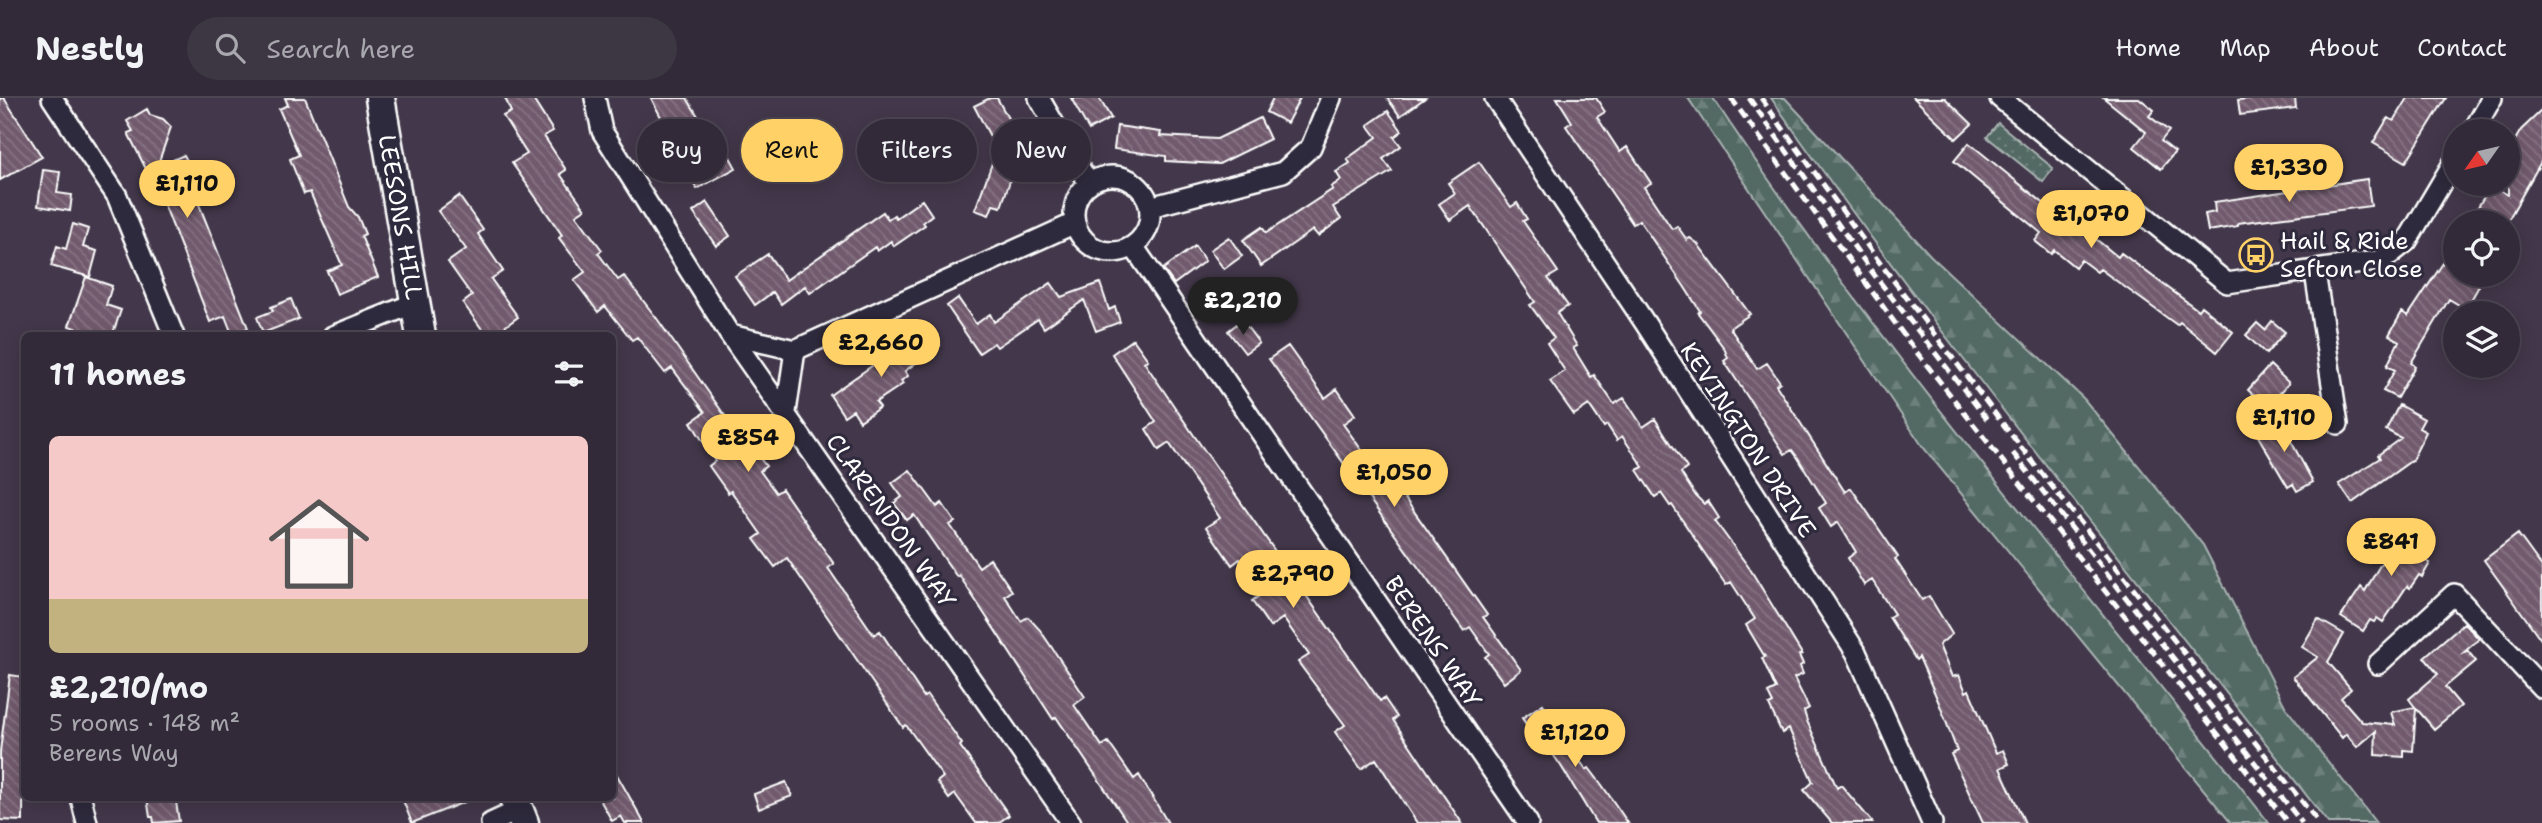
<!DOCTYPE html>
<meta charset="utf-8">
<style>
:root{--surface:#322a38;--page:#3d3643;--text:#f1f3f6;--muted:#a8a7ae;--line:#4d4653;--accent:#ffd166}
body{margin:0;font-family:"Shantell Sans",sans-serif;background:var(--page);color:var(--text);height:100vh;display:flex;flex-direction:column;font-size:26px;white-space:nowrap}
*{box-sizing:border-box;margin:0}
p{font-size:23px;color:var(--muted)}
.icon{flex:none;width:38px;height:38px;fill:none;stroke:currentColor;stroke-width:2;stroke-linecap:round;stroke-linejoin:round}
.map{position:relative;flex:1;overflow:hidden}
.side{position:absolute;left:21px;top:234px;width:595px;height:469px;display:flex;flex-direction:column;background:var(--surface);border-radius:10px;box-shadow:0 4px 18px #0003,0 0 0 2px var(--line)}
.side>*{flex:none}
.top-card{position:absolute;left:637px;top:21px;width:665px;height:63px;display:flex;gap:14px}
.needle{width:46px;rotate:236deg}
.fabs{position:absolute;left:2443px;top:21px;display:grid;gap:14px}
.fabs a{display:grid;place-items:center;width:77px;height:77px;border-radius:50%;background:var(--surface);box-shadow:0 4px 18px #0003,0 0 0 2px var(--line);font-size:35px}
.price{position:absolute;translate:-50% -60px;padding:0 16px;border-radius:24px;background:var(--accent);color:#111;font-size:23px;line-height:46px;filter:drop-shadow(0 2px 4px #0008)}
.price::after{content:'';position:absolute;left:50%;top:42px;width:21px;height:16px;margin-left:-10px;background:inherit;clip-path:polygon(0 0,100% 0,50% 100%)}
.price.active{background:#222;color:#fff}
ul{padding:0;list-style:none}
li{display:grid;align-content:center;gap:14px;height:371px;padding:0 28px}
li+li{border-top:2px solid var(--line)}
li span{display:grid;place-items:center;height:217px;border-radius:10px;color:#555}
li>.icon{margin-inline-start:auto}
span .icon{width:126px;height:126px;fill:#fffc;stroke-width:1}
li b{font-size:30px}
h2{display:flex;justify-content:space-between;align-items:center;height:84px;padding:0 28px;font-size:30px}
.pill{padding:0 24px;border-radius:32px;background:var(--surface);box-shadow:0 4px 18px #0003,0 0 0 2px var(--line);font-size:24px;line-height:63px}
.pill.active{background:var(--accent);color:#111}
header{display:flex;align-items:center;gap:42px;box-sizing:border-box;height:98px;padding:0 35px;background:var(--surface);border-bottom:2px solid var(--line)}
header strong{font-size:33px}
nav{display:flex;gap:38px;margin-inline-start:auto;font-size:24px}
.search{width:490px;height:63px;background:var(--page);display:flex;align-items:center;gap:18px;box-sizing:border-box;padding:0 24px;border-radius:38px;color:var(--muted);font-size:26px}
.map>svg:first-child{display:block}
.grass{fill:url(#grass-dots);stroke:#a9b4b2;stroke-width:2}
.forest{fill:url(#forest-firs);stroke:#a9b4b2;stroke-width:2}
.building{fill:url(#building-back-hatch);stroke:#fff;stroke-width:2}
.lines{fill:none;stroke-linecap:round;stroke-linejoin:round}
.street-casing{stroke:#fff;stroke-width:24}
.secondary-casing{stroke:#fff;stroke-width:33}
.street{stroke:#2f2a3d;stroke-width:19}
.secondary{stroke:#2f2a3d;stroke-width:28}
.rail{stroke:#fff;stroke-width:5;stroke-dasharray:10 5;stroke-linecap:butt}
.labels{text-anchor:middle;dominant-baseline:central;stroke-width:6;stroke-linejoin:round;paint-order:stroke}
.street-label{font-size:24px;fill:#fff;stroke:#2f2a3d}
.poi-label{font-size:24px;fill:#fff;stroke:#2f2a3d;text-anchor:start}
</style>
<header>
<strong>Nestly</strong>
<div class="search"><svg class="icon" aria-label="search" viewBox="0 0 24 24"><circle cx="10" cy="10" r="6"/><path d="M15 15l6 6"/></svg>Search here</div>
<nav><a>Home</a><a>Map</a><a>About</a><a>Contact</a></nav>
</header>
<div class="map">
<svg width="2542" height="725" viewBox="0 0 2542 725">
<defs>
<pattern id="grass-dots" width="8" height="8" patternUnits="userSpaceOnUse" patternTransform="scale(1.75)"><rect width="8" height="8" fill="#536964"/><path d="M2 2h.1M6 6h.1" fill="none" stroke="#6d807b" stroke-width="1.8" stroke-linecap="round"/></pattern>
<pattern id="forest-firs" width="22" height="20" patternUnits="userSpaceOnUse" patternTransform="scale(1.75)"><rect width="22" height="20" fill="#536964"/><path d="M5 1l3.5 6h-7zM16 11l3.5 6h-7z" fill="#6d807b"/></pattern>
<pattern id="building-back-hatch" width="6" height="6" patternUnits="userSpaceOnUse" patternTransform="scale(1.75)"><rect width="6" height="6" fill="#715a6d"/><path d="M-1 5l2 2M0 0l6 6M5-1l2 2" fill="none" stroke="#867383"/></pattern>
</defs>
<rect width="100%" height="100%" fill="#43384b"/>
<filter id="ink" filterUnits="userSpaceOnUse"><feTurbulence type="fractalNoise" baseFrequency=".0143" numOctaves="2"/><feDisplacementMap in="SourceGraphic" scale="14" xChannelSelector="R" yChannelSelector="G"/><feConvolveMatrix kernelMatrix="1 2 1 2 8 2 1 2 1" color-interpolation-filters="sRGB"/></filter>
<g filter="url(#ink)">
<path class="grass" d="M1998 25 2053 70 2043 84 1987 39Z"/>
<path class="forest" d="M1688 0H1713C1881 254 2082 485 2269 725H2231L1923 349Z
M1771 0H1785L1931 158 2084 301 2203 447 2286 610 2376 725H2328C2142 484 1945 250 1771 0Z"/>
<path class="building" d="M0 0H4L42 59 0 82Z
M285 0H305L349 109 358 119 365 136 361 138 378 179 337 196 327 173 342 167 310 94 304 96 290 61 299 57 279 11 288 7Z
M505 0H532L553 33 544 38 566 72 560 76 585 111 576 117 602 152 598 155 618 182 624 178 658 222 751 355 754 353 766 368 760 373 776 395 782 391 834 466 828 470 874 537 880 533 924 599 927 597 962 646 960 648 1009 717 998 725H976L955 696 949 701 937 684 943 679 906 627 903 629 892 613 787 460 775 469 754 441 761 436 731 393 728 395 709 368 715 363 691 324 705 314 672 270 665 275 637 239 632 242 605 208 598 214 574 182 585 174 559 140 562 137 512 65 527 56 503 18 511 14Z
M651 0H687L713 43 719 39 736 70 697 91 655 24 661 19Z
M990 0H997L1016 35 994 46 974 8Z
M1071 0H1099L1111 20 1089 32Z
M1273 0H1300L1287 25 1266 14Z
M1387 0H1425L1400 18Z
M1557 0H1596L1605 14 1597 19 1620 54 1627 49 1651 85 1644 89 1672 131 1677 128 1687 142 1690 140 1697 145 1750 216 1730 230 1757 271 1767 265 1780 284 1776 287 1845 394 1851 390 1898 459 1895 461 1922 502 1929 498 1952 536 1939 547 1952 579 1959 577 1966 594 1969 592 1996 655 2003 652 2009 666 2000 670 2025 725H1983L1951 656 1957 653 1939 605 1919 559 1916 562 1889 519 1894 516 1872 482 1864 487 1848 460 1856 454 1838 424 1831 429 1819 410 1826 405 1798 360 1792 352 1785 356 1724 263 1728 260 1724 250 1698 215 1700 213 1684 188 1639 122 1633 126 1566 28 1572 24Z
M1914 0H1945L1972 26 1956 41Z
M2104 0H2139L2154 12 2149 18 2169 33 2161 43 2175 54 2161 71 2134 49 2146 34Z
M2257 0H2295L2296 10 2240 17 2238 2Z
M2408 0H2446L2406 64 2373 45 2388 20 2394 23Z
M147 11 150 17 163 21 171 29 157 69 184 57 198 83 191 86 248 230 232 236 225 218 210 224 166 111 128 35 133 33 127 23Z
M2542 12V62L2507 124H2469L2491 87 2508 97V54L2521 32Z
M1388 13 1402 33 1394 39 1401 48 1383 61 1392 73 1333 109 1341 121 1318 138 1313 132 1261 168 1243 142 1262 129 1266 135 1333 91 1331 89 1341 82 1336 74 1350 65 1347 61 1377 39 1368 27Z
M1260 20 1270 41 1219 66 1166 63V58L1114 51 1117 28 1161 34 1160 38 1217 41Z
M1969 45 2078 133 2081 129 2118 159 2121 155 2198 212 2201 208 2233 234 2217 254 2180 224 2177 227 2100 171 2097 174 2081 162 2075 169 2054 152 2051 156 2035 143 2041 135 1954 63Z
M994 60 1015 68 1001 109 993 107 989 117 975 112Z
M1479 64 1511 109 1517 105 1527 121 1523 123 1558 174 1548 180 1568 208 1557 215 1577 248 1573 250 1591 279 1594 277 1614 306 1624 300 1643 329 1655 321 1687 370 1681 375 1696 398 1704 406 1708 403 1719 420 1715 423 1750 471 1802 556 1799 557 1803 566 1800 568 1803 576 1794 580 1809 610 1804 613 1807 623 1837 690 1841 687 1873 725H1832L1804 692 1813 684 1789 631 1782 635 1769 607 1773 605 1768 595 1776 591 1762 560 1765 559 1746 527 1755 521 1731 484 1726 487 1672 407 1670 408 1661 395 1655 399 1637 372 1643 369 1622 338 1617 342 1607 327 1604 329 1589 307 1574 317 1550 283 1565 273 1547 245 1554 240 1530 207 1535 204 1470 108 1450 122 1439 106 1455 95 1448 85Z
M43 72 60 74 57 95 72 97 70 113 38 108Z
M2367 81 2371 108 2238 125V128L2208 133 2205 116 2215 114 2214 104Z
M459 98 483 132 478 136 503 173 491 181 518 219 492 238H487L463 205 472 198 448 164 466 151 438 113Z
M922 102 932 117 923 124 925 127 894 148 891 143 877 153 875 149 810 195 805 188 781 206 773 194 755 207 735 178 768 156 786 182 883 114 888 121 894 117 896 120Z
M707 104 730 138 716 148 693 114Z
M73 126 88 131 83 149 97 153 90 179 51 168 57 148 66 151Z
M1229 139 1242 158 1224 171 1210 152Z
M2455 147V177H2470L2467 182 2479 188 2466 211 2449 201 2411 265 2415 268 2397 300 2383 293 2395 272 2387 268 2399 243 2389 237 2402 214 2408 218Z
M1195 148 1205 163 1174 186 1163 171Z
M86 179 112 188 106 207 121 212 112 238H98L69 228Z
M1051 185 1061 199 1100 185 1109 212 1115 209 1120 224 1096 233 1084 202 1044 230 1038 221 997 249 994 245 979 255 947 208 958 200 976 226 990 216 994 224Z
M291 201 299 221 263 235 257 219 273 213 271 209Z
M1242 222 1259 245 1245 255 1228 233Z
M2272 223 2285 234 2266 256 2246 237 2257 225 2265 232Z
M930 234 940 247 905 273 908 278 901 283 903 286 876 304 880 309 860 323 853 312 844 318 830 297 892 254 895 259Z
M1133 241 1148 262 1144 264 1193 336 1380 603 1384 600 1397 619 1393 622 1462 725H1417L1376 661 1361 671 1335 634 1345 627 1298 564 1309 557 1283 520 1270 529 1252 503 1263 495 1240 461 1232 467 1206 429 1220 420 1169 345 1159 352 1146 331 1156 324 1112 256Z
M1288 248 1325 300 1337 291 1355 317 1343 326 1366 358 1370 355 1379 368 1384 364 1402 390 1399 392 1487 517 1483 519 1521 572 1504 585 1485 559 1489 556 1470 529 1464 533 1269 261Z
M2270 267 2289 285 2267 310 2248 292Z
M2399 307 2424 321 2419 330 2426 334 2412 362 2352 405 2339 386 2380 360 2378 357 2401 340 2386 332Z
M2278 319 2313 384 2297 393 2293 386 2288 389 2255 333Z
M910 372 937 409 942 405 955 424 950 427 979 469 990 461 1012 493 1005 498 1021 523 1028 519 1040 532 1085 599 1074 607 1102 648 1108 644 1134 681 1139 677 1168 725H1128L1056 619 1053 621 959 477 957 479 914 417 907 422 894 405 902 399 892 385Z
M2405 424 2432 439 2422 460 2430 465 2422 479 2419 477 2410 490 2407 488 2383 524 2377 520 2374 524 2370 522 2363 533 2341 519 2361 489 2365 493Z
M2518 436 2542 469V543L2484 462Z
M2318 521 2344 536 2328 564 2351 591 2341 600 2362 624 2395 627 2391 614 2415 609 2409 601 2438 576 2424 559 2464 525 2479 541 2461 557 2467 552 2476 563 2445 589 2461 608 2434 631 2416 610 2413 653 2404 652V659L2375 657 2376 633 2357 649 2346 636 2342 640 2293 579 2318 559 2302 549Z
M10 577 24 579 23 723 0 722V653Z
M1543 606 1586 672 1589 670 1602 687 1628 725H1596L1561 668 1534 629 1530 632 1522 620Z
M612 668 638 714 644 725H625L621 718 612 723 599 700H612Z
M786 684 792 698 759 711 754 696Z
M147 700H172L173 704H176L179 723 154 725 153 719H150Z
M402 700H472V701L412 725Z"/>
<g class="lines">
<defs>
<path id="street" d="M52 0 117 98 174 238
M595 0 602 33 730 237 1071 725
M1039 0 1089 86
M1495 0 1645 225 1856 554 1932 725
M2000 0 2227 185 2383 162 2407 143 2455 62
M2473 33 2492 0
M1074 116a38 38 0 1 1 76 0a38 38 0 1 1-76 0Z
M1150 109 1283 74 1311 49 1331 0
M1133 148 1528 725
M2315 174 2338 326
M730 237 795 252 1075 125
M333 238 415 205
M786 314 795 252
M2378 566 2454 496 2542 590
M81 700 87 725
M491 725 519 712"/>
<g id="secondary">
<path id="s1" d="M380 0 421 238"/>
<path d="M514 700 524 725"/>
</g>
</defs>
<use href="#street" class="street-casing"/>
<use href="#secondary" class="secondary-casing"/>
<use href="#street" class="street"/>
<use href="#secondary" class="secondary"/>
<path class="rail" d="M1731 0 1911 247 2288 725
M1749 0 1872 174 1990 325
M1761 0 1877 161 2013 339 2319 725
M2013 355 2302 725"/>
</g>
</g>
<defs>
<symbol id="bus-ring" viewBox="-11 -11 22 22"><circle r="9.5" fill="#2f2a3d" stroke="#ffd166" stroke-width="1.5"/><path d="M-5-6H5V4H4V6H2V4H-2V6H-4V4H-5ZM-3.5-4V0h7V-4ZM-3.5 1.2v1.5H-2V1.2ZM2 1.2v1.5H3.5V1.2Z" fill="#ffd166"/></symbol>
</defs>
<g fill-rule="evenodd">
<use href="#bus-ring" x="2237" y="138" width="38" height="38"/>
</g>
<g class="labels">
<g class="street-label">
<text stroke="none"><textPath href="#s1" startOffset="121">LEESONS HILL</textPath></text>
<text transform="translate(1748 342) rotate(57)">KEVINGTON DRIVE</text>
<text transform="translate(891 423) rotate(55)">CLARENDON WAY</text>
<text transform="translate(1433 544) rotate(56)">BERENS WAY</text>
</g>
<g class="poi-label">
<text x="2280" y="143">Hail &amp; Ride<tspan x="2280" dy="28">Sefton Close</tspan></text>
</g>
</g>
</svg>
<div class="fabs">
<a><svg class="needle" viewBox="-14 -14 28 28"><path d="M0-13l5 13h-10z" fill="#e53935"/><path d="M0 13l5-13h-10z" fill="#a8a7ae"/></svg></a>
<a><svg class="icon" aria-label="locate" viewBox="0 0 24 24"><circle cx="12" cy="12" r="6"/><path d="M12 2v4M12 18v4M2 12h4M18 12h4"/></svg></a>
<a><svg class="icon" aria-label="layers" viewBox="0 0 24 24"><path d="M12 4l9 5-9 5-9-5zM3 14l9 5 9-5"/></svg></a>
</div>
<b class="price" style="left:2289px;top:106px">£1,330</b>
<b class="price" style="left:187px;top:122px">£1,110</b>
<b class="price" style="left:2091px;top:152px">£1,070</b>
<b class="price active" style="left:1243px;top:239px">£2,210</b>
<b class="price" style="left:881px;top:281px">£2,660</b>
<b class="price" style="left:2284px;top:356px">£1,110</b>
<b class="price" style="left:748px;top:376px">£854</b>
<b class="price" style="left:1394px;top:411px">£1,050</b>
<b class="price" style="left:2391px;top:480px">£841</b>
<b class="price" style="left:1293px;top:512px">£2,790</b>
<b class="price" style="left:1575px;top:671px">£1,120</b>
<div class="top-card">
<a class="pill">Buy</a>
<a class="pill active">Rent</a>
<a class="pill">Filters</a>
<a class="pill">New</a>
</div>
<section class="side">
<h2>11 homes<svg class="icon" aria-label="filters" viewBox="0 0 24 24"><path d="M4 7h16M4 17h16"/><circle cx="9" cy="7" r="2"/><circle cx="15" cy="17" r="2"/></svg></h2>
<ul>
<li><span style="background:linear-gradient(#f6c9c9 75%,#c2b280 0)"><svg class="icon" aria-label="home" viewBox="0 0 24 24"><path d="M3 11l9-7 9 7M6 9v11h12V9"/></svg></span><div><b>£2,210/mo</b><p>5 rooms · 148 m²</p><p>Berens Way</p></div></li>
</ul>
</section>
</div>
